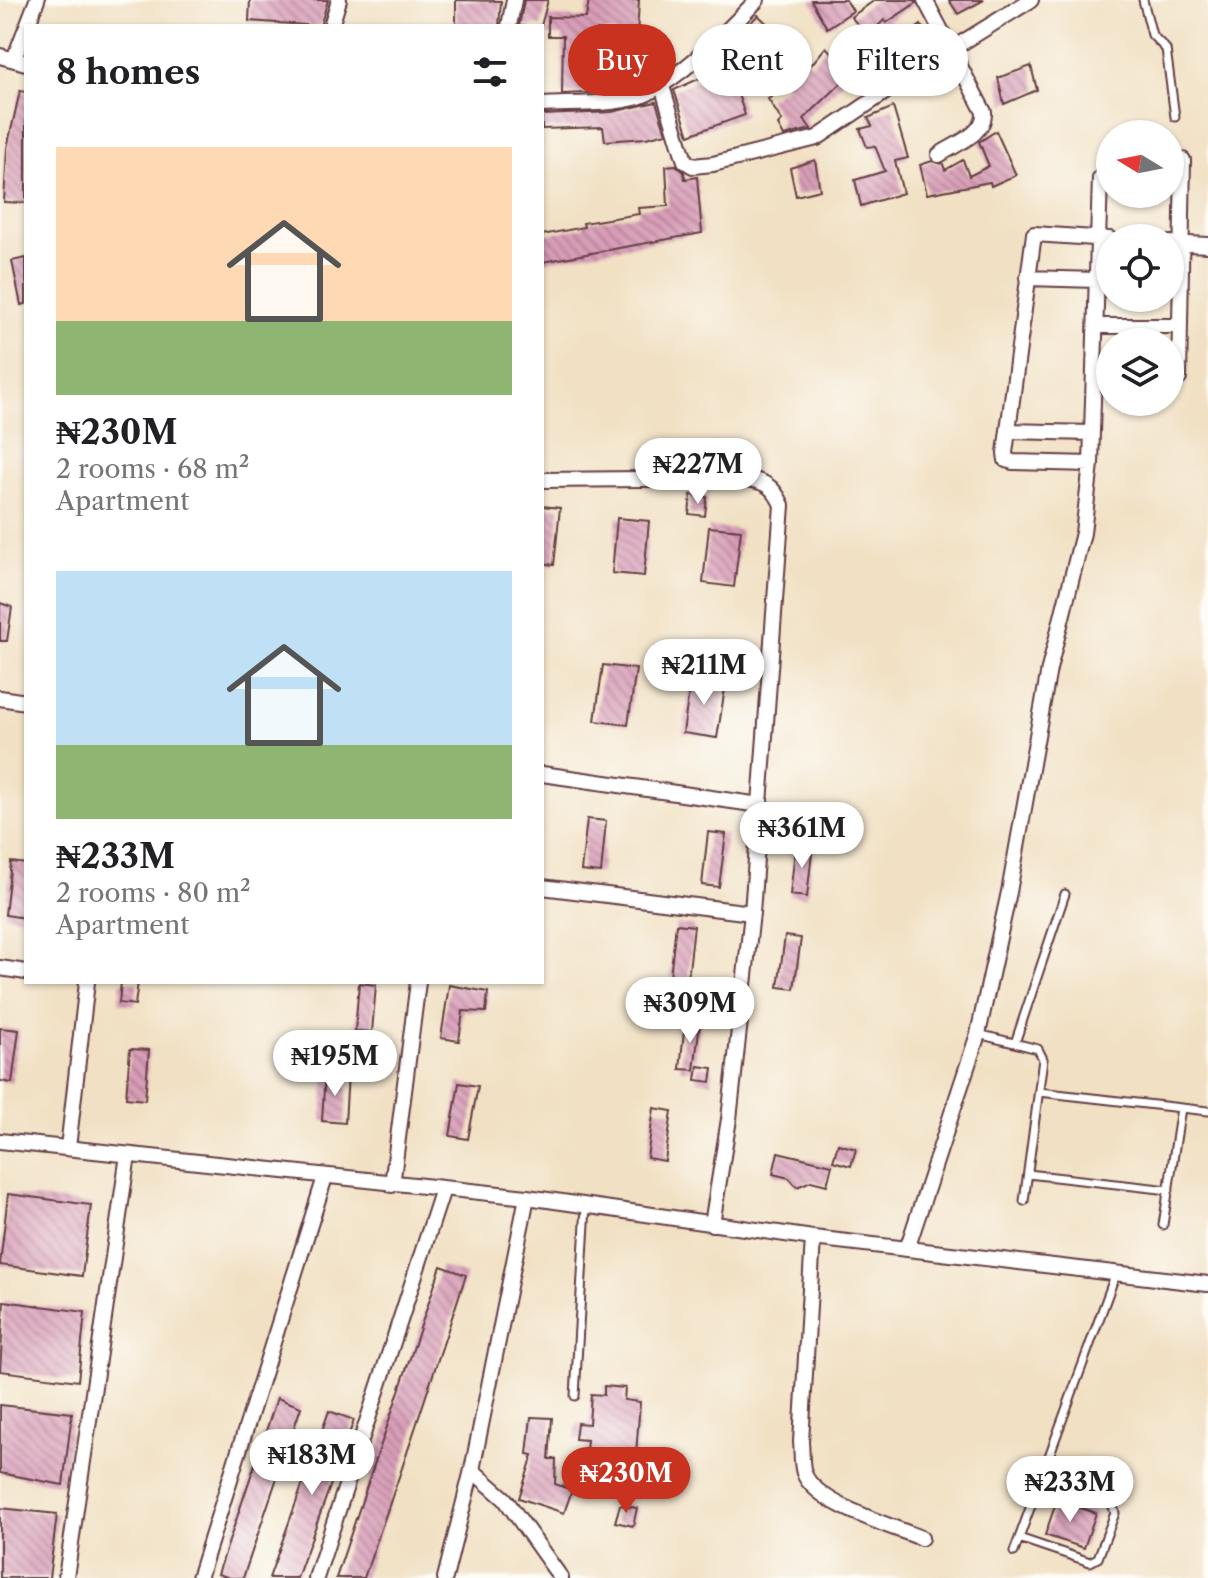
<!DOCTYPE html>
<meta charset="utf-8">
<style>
:root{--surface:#fff;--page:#f2f2f2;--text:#202124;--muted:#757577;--accent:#c8321e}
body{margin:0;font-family:"Libre Caslon Text",serif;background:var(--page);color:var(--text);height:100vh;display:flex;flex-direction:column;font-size:30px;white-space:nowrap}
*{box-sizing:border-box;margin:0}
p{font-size:26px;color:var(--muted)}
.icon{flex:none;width:44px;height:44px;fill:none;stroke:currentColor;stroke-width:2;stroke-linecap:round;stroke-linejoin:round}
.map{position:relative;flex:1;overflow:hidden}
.panel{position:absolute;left:24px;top:24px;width:520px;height:960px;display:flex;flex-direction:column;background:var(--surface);border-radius:0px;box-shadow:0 2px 6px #0004}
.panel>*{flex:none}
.hud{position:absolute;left:568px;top:24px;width:520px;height:72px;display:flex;gap:16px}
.needle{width:52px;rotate:280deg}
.controls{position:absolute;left:1096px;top:120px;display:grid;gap:16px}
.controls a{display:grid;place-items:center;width:88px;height:88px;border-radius:50%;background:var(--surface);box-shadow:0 2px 6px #0004;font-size:40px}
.price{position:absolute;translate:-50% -68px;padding:0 18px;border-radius:28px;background:#fff;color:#222;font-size:26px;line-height:52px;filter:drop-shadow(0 2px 4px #0008)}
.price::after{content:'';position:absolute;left:50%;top:48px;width:24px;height:18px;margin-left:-12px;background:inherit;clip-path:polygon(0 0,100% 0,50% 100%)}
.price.selected{background:var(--accent);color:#fff}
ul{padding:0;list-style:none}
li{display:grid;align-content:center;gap:16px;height:424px;padding:0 32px}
li span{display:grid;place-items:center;height:248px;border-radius:0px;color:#555}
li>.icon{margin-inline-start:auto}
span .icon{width:144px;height:144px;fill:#fffc;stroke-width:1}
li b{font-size:34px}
h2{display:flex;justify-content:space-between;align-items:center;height:96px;padding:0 32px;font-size:34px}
.tag{padding:0 28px;border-radius:36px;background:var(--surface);box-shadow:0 2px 6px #0004;font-size:28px;line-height:72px}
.tag.selected{background:var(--accent);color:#fff}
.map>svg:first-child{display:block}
.building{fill:url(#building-back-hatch)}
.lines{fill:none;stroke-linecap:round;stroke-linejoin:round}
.lane-casing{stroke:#633c42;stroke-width:11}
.street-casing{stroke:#633c42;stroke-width:18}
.lane{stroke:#fff;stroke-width:7}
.street{stroke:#fff;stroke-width:14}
</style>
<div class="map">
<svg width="1208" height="1578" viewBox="0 0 1208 1578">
<defs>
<pattern id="building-back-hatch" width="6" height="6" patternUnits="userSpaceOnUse" patternTransform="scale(2)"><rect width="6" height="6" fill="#d89db7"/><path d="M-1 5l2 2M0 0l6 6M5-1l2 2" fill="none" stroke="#b17f95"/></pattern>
</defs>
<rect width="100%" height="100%" fill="#fdfcf7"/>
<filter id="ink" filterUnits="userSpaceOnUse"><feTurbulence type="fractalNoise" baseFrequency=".0125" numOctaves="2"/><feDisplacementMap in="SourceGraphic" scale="16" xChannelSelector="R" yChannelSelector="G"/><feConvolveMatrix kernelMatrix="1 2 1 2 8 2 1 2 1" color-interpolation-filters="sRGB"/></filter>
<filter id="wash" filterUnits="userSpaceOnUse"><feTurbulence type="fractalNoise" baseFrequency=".006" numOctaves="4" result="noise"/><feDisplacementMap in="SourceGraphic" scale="32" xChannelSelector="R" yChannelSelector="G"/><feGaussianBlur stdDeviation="1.8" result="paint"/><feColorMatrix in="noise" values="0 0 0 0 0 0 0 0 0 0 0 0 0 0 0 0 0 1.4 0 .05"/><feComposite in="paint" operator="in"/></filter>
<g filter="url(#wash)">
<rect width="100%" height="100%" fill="#f1e0c3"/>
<g id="blocks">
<path class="building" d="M250 0H328L320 26 249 21Z
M456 0 501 1 499 26H456Z
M524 0H548L541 26H519Z
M589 0H639L637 36 597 30 596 73 637 70 638 86 610 92 562 94 563 36H548V17L586 18Z
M811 0H846L853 11 827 28Z
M875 0H915L916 3 886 23 884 20 868 36 851 17Z
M949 0H984L958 14Z
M758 15 811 65 826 47 851 74 804 119 811 129 784 136 778 125 782 121 768 99 787 87 736 38Z
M921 25 934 47 894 74 880 55Z
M727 62 745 115 689 135 674 90 705 76 703 70Z
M1031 66 1037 90 1004 104 998 78Z
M20 91 26 92V203L4 202 7 148Z
M656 102 666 133 646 138 605 141 603 127 542 129V115L612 112Z
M893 107 908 158 895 161 903 193 861 206 855 180 885 171 875 146 867 147 860 129 872 126 868 118Z
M996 131 1016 175 991 186 990 182 927 194 920 165 932 161 943 164 945 170 963 160 969 176 989 166 979 142Z
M815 160 820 190 796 196 790 168Z
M676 165 684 172 685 179 697 177 702 233 542 262V235L584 227 583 223 639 214 638 208 668 206 666 166Z
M26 258V304L21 305 12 261Z
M691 495 707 497 705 516 689 514Z
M542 506 560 508 554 565 542 563Z
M617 518 649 521 644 576 612 573Z
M709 527 741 530 734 587 703 583Z
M0 603 12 607 7 641H0Z
M603 665 636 669 628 725 595 721Z
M691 677 726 682 717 738 683 733Z
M587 819 606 821 601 873 581 871Z
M708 832 726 834 719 887 702 885Z
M796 842 813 844 807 897 790 895Z
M11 862 26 864V918L5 915Z
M676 924 694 926 688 979 670 977Z
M785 936 801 938 794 989 778 987Z
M121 982H138L135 1005 119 1003Z
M359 983 376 985 372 1032 355 1031Z
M449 985 488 992 486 1012 463 1011 459 1041 441 1038Z
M685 1021 700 1023 694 1070 680 1069Z
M0 1028 19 1030 12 1083 0 1081Z
M130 1049 149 1050 145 1100 126 1098Z
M698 1066 713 1068 711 1082 696 1080Z
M325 1073 348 1074 345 1123 322 1121Z
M459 1083 478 1086 468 1139 450 1136Z
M654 1108 672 1111 665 1161 647 1158Z
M838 1144 856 1149 851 1166 833 1161Z
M778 1152 832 1165 827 1185 811 1181 797 1187 789 1178 773 1174Z
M8 1194 91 1205 82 1276 0 1265Z
M441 1266 466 1275 402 1468 364 1578H336Z
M4 1301 85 1312 78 1381 0 1371Z
M604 1386 625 1388 624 1400 640 1402 635 1467 626 1466 624 1492H609L610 1465 585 1463 587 1440 575 1439 577 1423 589 1424 591 1394 604 1395Z
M277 1398 301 1407 243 1578H230L218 1574Z
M0 1405 72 1413 63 1485 0 1473Z
M329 1411 354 1420 297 1578H269Z
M531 1417 552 1418 549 1459H556L555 1484 572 1490 564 1513 519 1498 533 1455 527 1454Z
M1057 1500 1096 1513 1084 1548 1045 1535Z
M620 1505 637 1508 633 1526 615 1522Z
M0 1508 57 1514 49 1578H0Z"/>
</g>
</g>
<g filter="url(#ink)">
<use href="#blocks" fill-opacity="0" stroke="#633c42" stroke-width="2"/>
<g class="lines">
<defs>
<path id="lane" d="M1143 0 1152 35 1166 49 1175 117
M978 1034 1038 1049 1043 1059 1024 1201
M1015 1043 1065 894
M1039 1092 1208 1111
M1028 1174 1169 1190
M1163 1225 1181 1108
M575 1396 586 1206
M1019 1538 1090 1562 1098 1558 1115 1513 1110 1497 1043 1472
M1014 1552 1116 1273"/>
<path id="street" d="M925 0 984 112C986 134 955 144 939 155
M27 26 37 0
M331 26 339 0
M509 26 514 0
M0 56 26 63
M14 59 26 28
M661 83 685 161 693 166 713 164 817 138 918 70 1031 0
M542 105C570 103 623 106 648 93 687 72 727 32 757 0
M1170 243 1208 245
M1027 278 1097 280
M1096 326H1180
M1179 378 1183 160
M1008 431 1092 433
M1091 464 1013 462 1006 460 1005 453 1034 234 1110 239
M542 480 742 478C764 481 773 485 782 505L752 913 729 1119 712 1224
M0 698 26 702
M542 774 760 805
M542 887 752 913
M0 968 26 972
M0 1141 527 1197 813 1238 1208 1284
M68 1148 87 982
M392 1185 418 982
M813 1238 801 1442C802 1451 801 1464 804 1473 815 1504 892 1526 921 1538
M907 1249 978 1034 1009 892 1049 669 1083 533 1091 464 1100 178
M472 1470 505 1499 561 1578
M66 1577 128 1155
M199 1578 325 1177
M316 1578 443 1189
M445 1578 472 1470 527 1197"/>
</defs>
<use href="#lane" class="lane-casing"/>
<use href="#street" class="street-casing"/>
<use href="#lane" class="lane"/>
<use href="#street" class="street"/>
</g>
</g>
</svg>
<div class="controls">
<a><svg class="needle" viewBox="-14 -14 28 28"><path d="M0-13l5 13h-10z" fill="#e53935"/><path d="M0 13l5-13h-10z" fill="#757577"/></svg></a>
<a><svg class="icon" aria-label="locate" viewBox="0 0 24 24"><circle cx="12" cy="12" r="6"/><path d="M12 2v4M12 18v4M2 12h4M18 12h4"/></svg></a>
<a><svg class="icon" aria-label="layers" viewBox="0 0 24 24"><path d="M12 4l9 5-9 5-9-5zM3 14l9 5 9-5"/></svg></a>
</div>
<b class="price" style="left:698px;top:506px">₦227M</b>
<b class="price" style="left:704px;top:707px">₦211M</b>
<b class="price" style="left:802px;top:870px">₦361M</b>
<b class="price" style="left:690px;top:1045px">₦309M</b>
<b class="price" style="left:335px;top:1098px">₦195M</b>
<b class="price" style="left:312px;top:1497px">₦183M</b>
<b class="price selected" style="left:626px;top:1515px">₦230M</b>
<b class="price" style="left:1070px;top:1524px">₦233M</b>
<div class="hud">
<a class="tag selected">Buy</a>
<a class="tag">Rent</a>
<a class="tag">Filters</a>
</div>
<section class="panel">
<h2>8 homes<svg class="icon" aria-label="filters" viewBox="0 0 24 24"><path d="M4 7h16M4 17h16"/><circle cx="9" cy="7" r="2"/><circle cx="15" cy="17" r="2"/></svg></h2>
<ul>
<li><span style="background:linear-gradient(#ffd9b3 70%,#8fb573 0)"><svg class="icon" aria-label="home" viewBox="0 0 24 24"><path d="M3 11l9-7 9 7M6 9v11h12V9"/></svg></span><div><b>₦230M</b><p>2 rooms · 68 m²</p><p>Apartment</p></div></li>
<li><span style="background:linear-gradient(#bfe0f5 70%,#8fb573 0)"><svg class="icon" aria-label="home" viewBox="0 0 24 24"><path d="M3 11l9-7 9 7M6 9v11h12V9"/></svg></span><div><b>₦233M</b><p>2 rooms · 80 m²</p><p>Apartment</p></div></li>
</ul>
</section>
</div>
